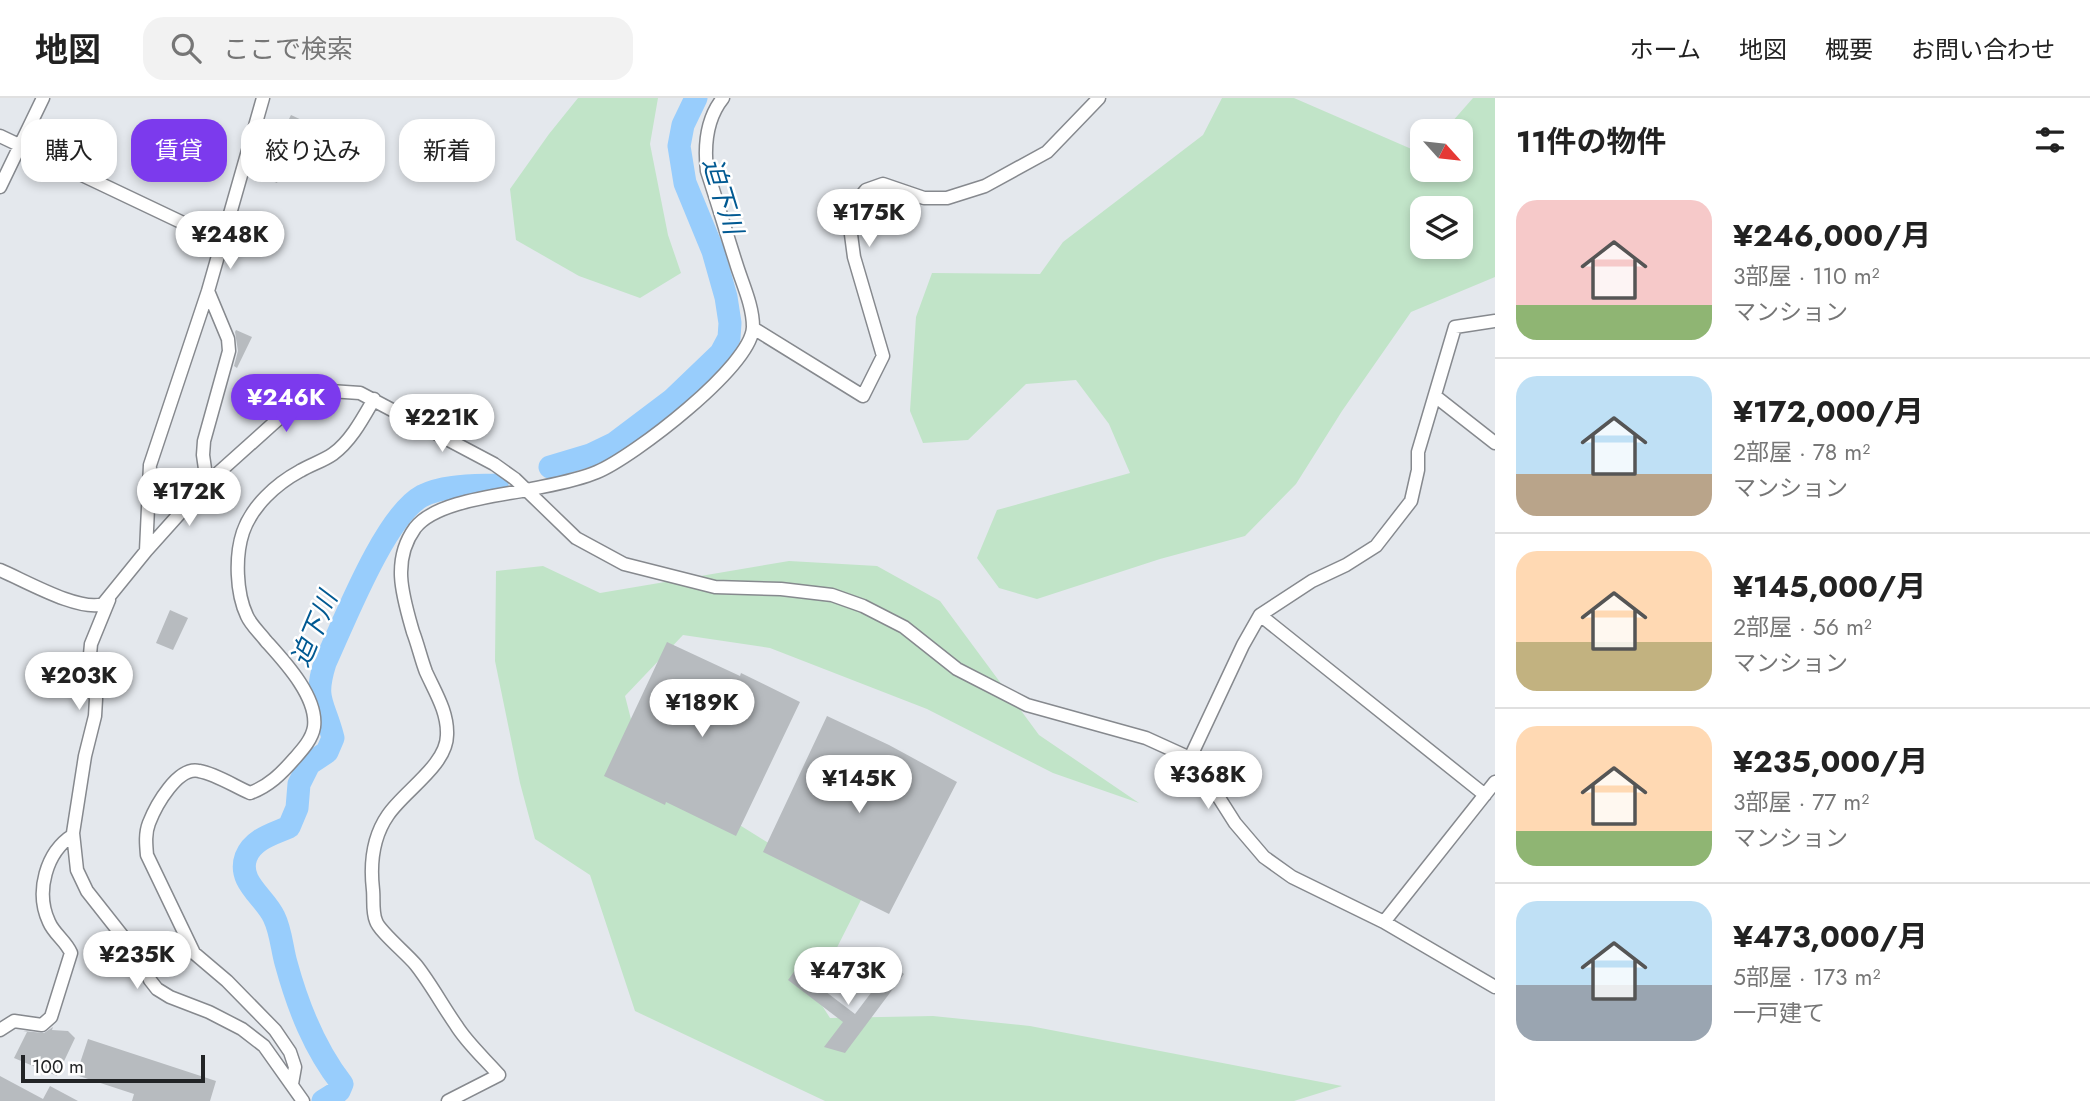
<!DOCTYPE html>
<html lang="ja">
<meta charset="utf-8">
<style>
:root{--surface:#fff;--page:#f2f2f2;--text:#222;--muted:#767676;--line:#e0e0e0;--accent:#7c3aed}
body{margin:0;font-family:Jost,"Noto Sans JP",sans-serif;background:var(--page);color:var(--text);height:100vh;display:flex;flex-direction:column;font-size:26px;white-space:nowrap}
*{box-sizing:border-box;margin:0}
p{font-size:23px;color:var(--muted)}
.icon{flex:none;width:38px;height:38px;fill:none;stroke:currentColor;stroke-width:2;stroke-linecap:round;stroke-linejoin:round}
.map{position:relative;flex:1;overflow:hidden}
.drawer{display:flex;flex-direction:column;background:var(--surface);width:595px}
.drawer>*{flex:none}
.guide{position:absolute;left:21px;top:21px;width:665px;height:63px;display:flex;gap:14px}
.needle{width:46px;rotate:117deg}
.tools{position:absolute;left:1410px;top:21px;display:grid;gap:14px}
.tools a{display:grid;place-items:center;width:63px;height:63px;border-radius:14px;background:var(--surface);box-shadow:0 4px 10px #0003;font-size:35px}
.scale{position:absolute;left:21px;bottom:18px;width:184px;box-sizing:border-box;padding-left:7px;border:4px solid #222426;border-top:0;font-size:19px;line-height:24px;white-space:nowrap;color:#222426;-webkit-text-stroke:5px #fff;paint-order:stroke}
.price{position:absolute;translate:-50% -60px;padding:0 16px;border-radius:24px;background:#fff;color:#222;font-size:23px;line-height:46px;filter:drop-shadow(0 2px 4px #0008)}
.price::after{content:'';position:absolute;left:50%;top:42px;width:21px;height:16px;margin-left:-10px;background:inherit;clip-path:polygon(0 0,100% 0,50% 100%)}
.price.selected{background:var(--accent);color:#fff}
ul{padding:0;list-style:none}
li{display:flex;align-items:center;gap:21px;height:175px;padding:0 21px}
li+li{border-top:2px solid var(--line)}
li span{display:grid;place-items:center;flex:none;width:196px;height:140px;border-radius:21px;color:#555}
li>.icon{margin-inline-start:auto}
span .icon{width:84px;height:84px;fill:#fffc;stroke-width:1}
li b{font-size:30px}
h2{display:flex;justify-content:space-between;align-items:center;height:84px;padding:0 21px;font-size:30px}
.pill{padding:0 24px;border-radius:21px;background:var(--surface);box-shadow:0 4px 10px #0003;font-size:24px;line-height:63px}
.pill.selected{background:var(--accent);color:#fff}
header{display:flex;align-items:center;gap:42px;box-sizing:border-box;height:98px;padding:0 35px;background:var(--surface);border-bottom:2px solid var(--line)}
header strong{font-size:33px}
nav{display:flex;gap:38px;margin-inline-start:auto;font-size:24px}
.search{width:490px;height:63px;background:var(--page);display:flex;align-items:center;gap:18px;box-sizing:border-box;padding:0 24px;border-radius:21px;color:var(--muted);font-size:26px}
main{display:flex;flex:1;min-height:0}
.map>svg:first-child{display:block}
.green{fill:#c1e4c8;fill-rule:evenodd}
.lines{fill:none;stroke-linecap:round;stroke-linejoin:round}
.river{stroke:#98cdfc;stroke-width:23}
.building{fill:#b7bbbf}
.minor-casing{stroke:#86898e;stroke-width:15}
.minor{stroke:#fff;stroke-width:12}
.labels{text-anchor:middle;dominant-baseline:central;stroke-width:5;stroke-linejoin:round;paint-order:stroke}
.water-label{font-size:26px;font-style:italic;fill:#005992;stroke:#fff}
</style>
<header>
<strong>地図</strong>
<div class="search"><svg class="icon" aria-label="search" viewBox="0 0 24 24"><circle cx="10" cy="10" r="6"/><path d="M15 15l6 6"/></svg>ここで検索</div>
<nav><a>ホーム</a><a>地図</a><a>概要</a><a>お問い合わせ</a></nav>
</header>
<main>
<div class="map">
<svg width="1495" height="1003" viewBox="0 0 1495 1003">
<rect width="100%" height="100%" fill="#e4e8ed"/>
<path class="green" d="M578 0H658L650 46 668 137 681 175 640 200 579 178 516 142 510 91 549 36Z
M1222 0H1294L1423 56V72H1461V33H1444L1473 0H1495V179L1411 214 1342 313 1296 386 1245 438 1160 461 1037 501 999 490 977 460 997 412 1130 375 1109 326 1076 282 1026 286 968 342 923 345 910 313 916 219 932 175 1040 176 1063 144 1203 37ZM1461 110V149H1423V110Z
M789 463 877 468 940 503 1039 637 1139 705 1053 675 927 611 770 550 683 537 625 598 643 668C717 711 787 759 862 800L814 895 830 920 933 918 1030 928 1342 988 1294 1003H825L635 913 590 777 535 741 520 685 495 563 496 473 543 468 600 495Z"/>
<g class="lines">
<path class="river" d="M550 369 590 357 615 345 672 302 721 255 729 240 730 225 726 199 713 153 685 85 679 48 683 27 696 0
M323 1003 339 993 342 986C314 950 298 909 286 865 282 851 281 833 274 819 265 799 237 784 246 759 253 741 273 736 289 729L297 710 299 686 309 666 327 654 333 640C324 604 313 603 325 565 344 524 385 418 422 398 444 387 472 388 497 387"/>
</g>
<path class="building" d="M291 17 306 24 298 40 283 33Z
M269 53 288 61 277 85 258 77Z
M236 232 252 239 237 270 234 268 238 253 235 234Z
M170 512 188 520 173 552 156 545Z
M667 544 740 578 741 575 800 604 736 738 666 704 665 707 604 678Z
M827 618 889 647 957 684 889 816 763 754Z
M892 867 904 876 845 955 824 949 843 924 788 882 796 871 855 916Z
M53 929 52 932 68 933 75 940 57 978 14 960 27 934 23 933 44 935Z
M88 941 216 983 210 1003H132L134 996 76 977Z
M0 978 43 1001 50 988 78 1003H0Z"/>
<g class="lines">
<defs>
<path id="minor" d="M0 38 221 143
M0 89 43 0
M753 230 863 298 883 258 854 159 850 129 854 107 866 92 883 86 924 100H947L985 88 1047 54 1099 0
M1435 298 1495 345
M207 385 203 357 204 343 229 253 228 241 208 193
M146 453 150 367 208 193 263 0
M0 472C24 482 79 514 103 506L146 453 207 385 285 315 309 299 330 293 360 295 494 366 515 381 576 440 624 466 715 489 781 491 832 497 863 508 904 529 957 571 1027 607 1146 640 1190 660 1202 673 1235 725 1264 759 1292 779 1384 824 1495 889
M109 502 91 546 89 567 96 601 95 618 85 658 73 735 77 772 87 793 143 864 150 882 157 891 170 899 209 914 242 931 264 948 303 1003
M1260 517 1485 697
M1190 660 1243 547 1260 517 1312 483 1346 467 1376 448 1411 403 1418 372V354L1455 229 1495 223
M1384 824 1495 684
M0 932 14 923 42 927 51 919 71 855C66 843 54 836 49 824 35 794 46 754 73 737
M292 986 295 969 290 954 275 932 227 883 194 855 147 757C146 746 145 735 149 725 156 707 178 668 199 673 216 676 234 688 250 695 269 688 281 676 295 660 303 651 312 641 314 629 318 599 284 563 266 543 260 535 251 527 247 518 236 495 235 458 243 434 252 408 276 386 300 373 310 367 323 363 333 356 351 343 363 320 374 301
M448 1003 499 977C485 961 467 945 456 927 442 907 431 886 416 867 407 856 379 833 376 823 372 814 374 801 373 792 370 766 372 740 388 717 404 693 447 667 447 637 448 614 435 594 426 574 421 561 418 547 413 534 403 499 391 463 415 430 435 404 496 398 527 392 550 387 576 383 597 374 633 359 752 268 753 229 753 207 742 185 736 165 726 134 717 103 707 73 704 47 706 21 723 0"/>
</defs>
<use href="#minor" class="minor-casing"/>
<use href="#minor" class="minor"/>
</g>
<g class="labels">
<g class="water-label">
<text transform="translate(723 98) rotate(73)">迫下川</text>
<text transform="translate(314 531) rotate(-67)">迫下川</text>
</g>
</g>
</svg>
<div class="tools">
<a><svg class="needle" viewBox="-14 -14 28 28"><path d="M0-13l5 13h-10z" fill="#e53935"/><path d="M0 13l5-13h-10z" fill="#767676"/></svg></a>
<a><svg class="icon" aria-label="layers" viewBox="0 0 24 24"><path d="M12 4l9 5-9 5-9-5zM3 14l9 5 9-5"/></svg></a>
</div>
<div class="scale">100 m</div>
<b class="price" style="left:869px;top:151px">¥175K</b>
<b class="price" style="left:230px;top:173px">¥248K</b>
<b class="price selected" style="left:286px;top:336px">¥246K</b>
<b class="price" style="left:442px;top:356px">¥221K</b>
<b class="price" style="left:189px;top:430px">¥172K</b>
<b class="price" style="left:79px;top:614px">¥203K</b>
<b class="price" style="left:702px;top:641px">¥189K</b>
<b class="price" style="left:1208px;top:713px">¥368K</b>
<b class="price" style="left:859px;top:717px">¥145K</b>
<b class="price" style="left:137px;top:893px">¥235K</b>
<b class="price" style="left:848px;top:909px">¥473K</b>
<div class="guide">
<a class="pill">購入</a>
<a class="pill selected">賃貸</a>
<a class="pill">絞り込み</a>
<a class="pill">新着</a>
</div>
</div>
<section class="drawer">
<h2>11件の物件<svg class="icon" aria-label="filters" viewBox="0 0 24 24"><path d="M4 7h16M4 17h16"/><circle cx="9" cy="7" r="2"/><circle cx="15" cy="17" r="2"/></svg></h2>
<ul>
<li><span style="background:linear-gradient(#f6c9c9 75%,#8fb573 0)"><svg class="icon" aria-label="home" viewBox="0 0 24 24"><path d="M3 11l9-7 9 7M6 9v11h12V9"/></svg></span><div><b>¥246,000/月</b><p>3部屋 · 110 m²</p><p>マンション</p></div></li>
<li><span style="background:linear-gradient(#bfe0f5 70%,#b9a48a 0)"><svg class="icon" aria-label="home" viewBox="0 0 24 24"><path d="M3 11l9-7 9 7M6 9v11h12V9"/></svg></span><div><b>¥172,000/月</b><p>2部屋 · 78 m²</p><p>マンション</p></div></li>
<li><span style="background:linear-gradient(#ffd9b3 65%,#c2b280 0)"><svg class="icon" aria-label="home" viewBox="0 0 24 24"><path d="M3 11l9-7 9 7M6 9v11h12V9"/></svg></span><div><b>¥145,000/月</b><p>2部屋 · 56 m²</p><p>マンション</p></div></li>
<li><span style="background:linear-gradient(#ffd9b3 75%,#8fb573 0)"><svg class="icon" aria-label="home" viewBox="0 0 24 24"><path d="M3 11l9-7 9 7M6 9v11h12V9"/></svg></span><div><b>¥235,000/月</b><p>3部屋 · 77 m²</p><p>マンション</p></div></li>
<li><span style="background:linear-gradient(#bfe0f5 60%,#9aa5b1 0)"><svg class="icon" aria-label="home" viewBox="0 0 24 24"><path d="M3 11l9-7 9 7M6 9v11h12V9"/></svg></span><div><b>¥473,000/月</b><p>5部屋 · 173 m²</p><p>一戸建て</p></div></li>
</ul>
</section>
</main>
